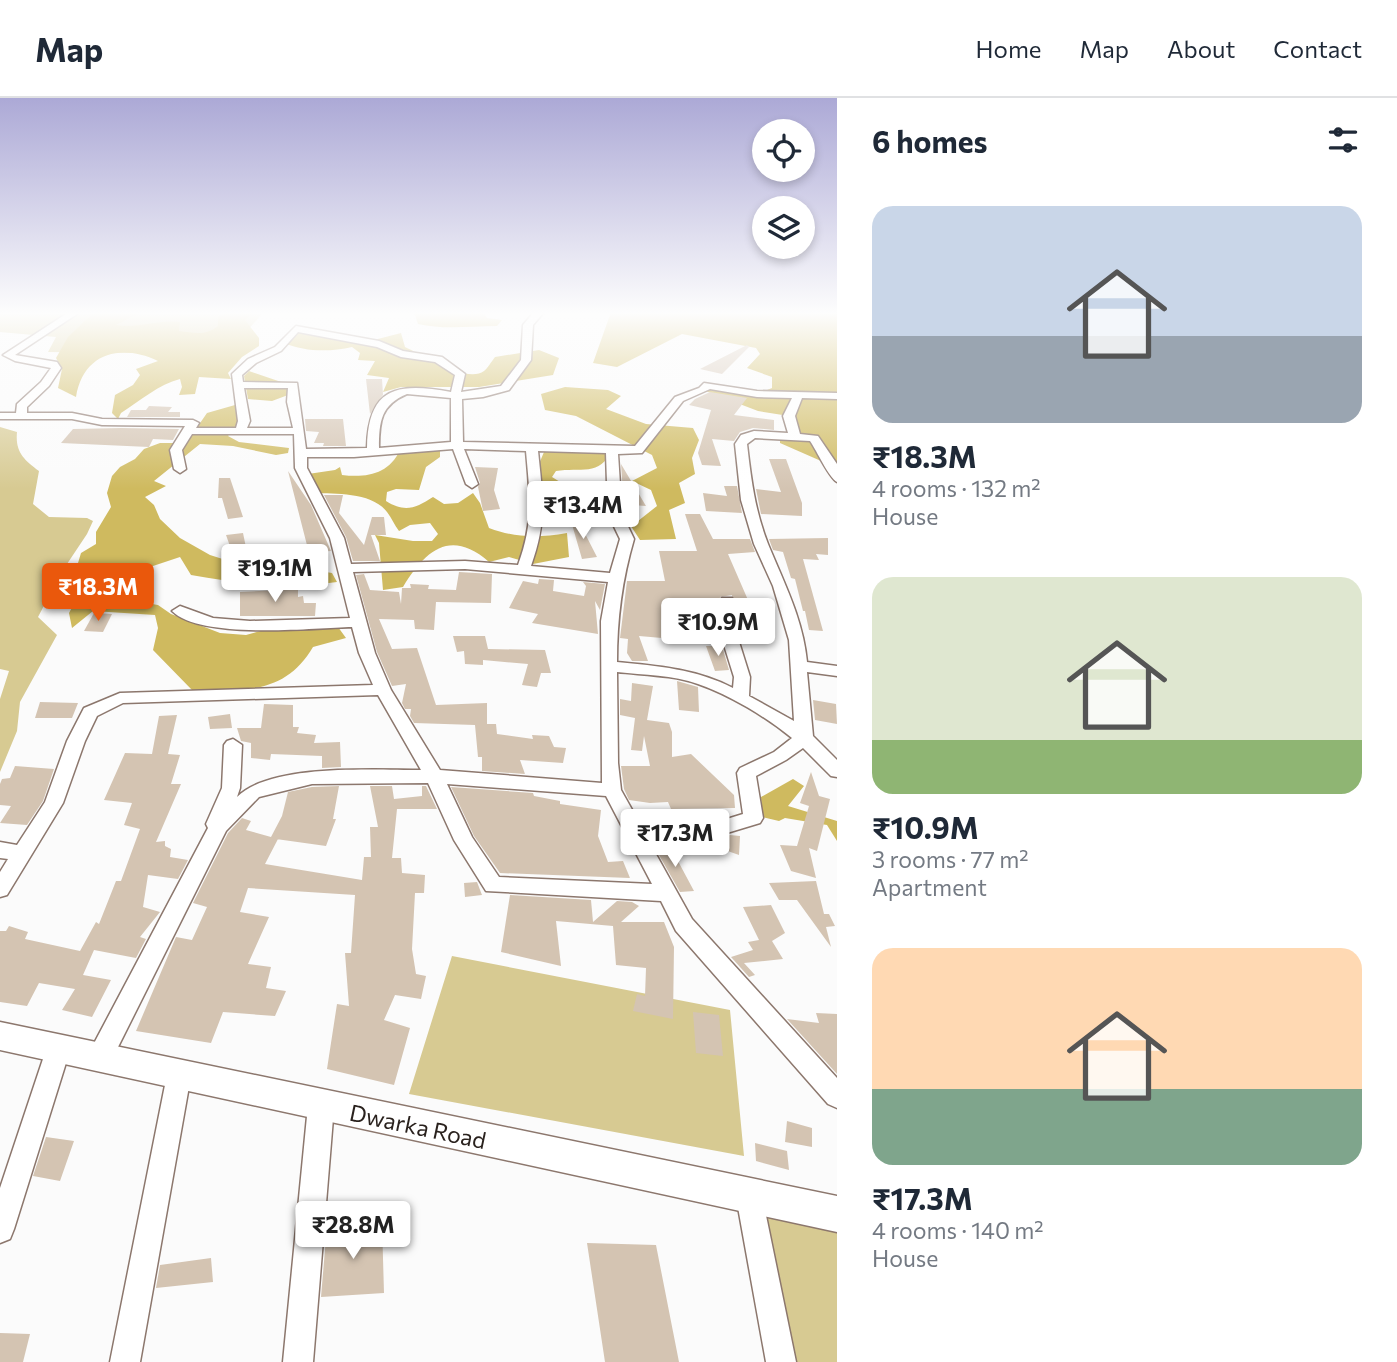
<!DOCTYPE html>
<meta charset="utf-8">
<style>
:root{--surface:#fff;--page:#f2f2f3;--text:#1f2937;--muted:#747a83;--line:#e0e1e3;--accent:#ea580c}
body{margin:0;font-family:Commissioner,sans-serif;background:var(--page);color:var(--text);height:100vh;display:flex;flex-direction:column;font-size:26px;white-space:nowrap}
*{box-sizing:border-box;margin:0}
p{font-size:23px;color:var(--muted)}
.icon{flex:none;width:38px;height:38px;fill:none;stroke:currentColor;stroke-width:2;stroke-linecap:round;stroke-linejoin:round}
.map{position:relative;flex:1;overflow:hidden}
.drawer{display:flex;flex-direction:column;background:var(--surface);width:560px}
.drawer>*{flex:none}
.controls{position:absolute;left:752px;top:21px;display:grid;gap:14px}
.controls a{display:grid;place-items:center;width:63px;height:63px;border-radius:50%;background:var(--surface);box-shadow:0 4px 10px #0003;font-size:35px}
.price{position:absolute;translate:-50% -60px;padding:0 16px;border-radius:7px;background:#fff;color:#222;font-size:23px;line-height:46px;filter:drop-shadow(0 2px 4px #0008)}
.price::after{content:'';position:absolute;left:50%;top:42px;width:21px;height:16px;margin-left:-10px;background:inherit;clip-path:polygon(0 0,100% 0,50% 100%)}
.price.selected{background:var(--accent);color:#fff}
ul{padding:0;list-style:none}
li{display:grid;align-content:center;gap:14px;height:371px;padding:0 35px}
li span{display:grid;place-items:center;height:217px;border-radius:21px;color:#555}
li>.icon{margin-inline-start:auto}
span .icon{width:126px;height:126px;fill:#fffc;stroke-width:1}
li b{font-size:30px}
h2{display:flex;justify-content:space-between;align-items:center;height:84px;padding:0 35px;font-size:30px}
header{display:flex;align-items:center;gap:42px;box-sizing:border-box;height:98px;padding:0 35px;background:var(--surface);border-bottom:2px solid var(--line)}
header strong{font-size:33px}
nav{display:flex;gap:38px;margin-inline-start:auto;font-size:24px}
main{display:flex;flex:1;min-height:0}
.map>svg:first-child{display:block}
.green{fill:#d7ca92}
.forest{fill:#cfba5f}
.building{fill:#d4c4b2}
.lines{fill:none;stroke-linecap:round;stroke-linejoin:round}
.minor-casing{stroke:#8c776d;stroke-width:3}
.tertiary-casing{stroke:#8c776d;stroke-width:3}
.minor{fill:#fff;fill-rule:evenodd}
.tertiary{fill:#fff;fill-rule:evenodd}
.labels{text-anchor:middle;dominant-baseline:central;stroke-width:5;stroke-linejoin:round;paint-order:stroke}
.near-street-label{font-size:23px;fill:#2a221e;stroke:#fff}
</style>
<header>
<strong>Map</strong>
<nav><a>Home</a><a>Map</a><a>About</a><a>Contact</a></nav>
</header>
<main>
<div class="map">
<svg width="837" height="1264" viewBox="0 0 837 1264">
<rect width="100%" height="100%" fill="#fbfbfb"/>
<path class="green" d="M0 214H264L226 256 48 254 56 239 0 234Z
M0 329 17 334C15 354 24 362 39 373L33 406 49 419 87 420 93 423 87 436 61 475 38 519 57 537 20 604 17 633 0 674V601L9 573 0 571Z
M452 858 730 912 744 1058 409 996Z
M749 1098 837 1116V1264H781Z"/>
<path class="forest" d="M94 214H141L116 227C138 231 158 221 180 224L179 233C194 235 206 238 218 228V219L225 215 255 214 245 222 259 240V248L242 259 228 275 231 281 199 279 195 296 179 297 182 289 180 281C159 286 140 303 121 315L118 321 112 315 115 297 133 287 140 277 136 271 158 263C121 245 83 255 76 299L58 290 62 271 56 260 68 239Z
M414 214H483L487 220 502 222 497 228C470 228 444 232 418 226Z
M611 214H837V370L780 345V337L794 338 789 318 758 313 703 292 708 287 757 296 772 290V279L747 270 760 256 756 250 682 236 617 269 593 265Z
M296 231C321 237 348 246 374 242 383 240 392 237 401 235L405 249C423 257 467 286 484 273 488 270 491 264 495 259L539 252 559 260 553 277 479 289H401L383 294 389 280 367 277 375 263 358 262 360 255 352 249C330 254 305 254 284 245Z
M249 273 290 287 288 297 272 303 248 301 244 278Z
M565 289 608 292 621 298 606 311 646 326 693 330 699 342 692 360 695 376 679 385 685 405 669 412 676 441 640 442 627 422 638 423 657 408 651 392 632 383 657 370 652 357 576 318 545 312 541 296Z
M235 307 243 319 228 338 239 344 289 350 288 355 276 357 233 348 200 346 154 383 166 388 145 399 154 407 160 421 180 440 210 457 254 471 295 469 332 475 337 484C288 491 240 486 191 477L180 459 114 481 108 495 128 502 158 507 171 516 220 535 246 537 272 530 338 529 346 540 313 549C285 597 242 593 192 592L153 552 158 530 155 517 93 513 72 530 69 515 82 491 75 475 81 455 96 446V434L111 409 107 395 112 378 120 369 135 361 144 351 160 345H180L188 333 198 328 207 315Z
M440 349V359L426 369 419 392 396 391 387 394 386 403C405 415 416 410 433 399L444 406 458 405 473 395 480 405 489 430C516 440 538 440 567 435L569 459 533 466 509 459 489 464C450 430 425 453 403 489L383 492 379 445 375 437 413 443H432L438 436 430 425 410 427 399 433C394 427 392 420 387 414 372 394 336 396 314 395L308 376 335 372 340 369 342 377C367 380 389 376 400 352Z
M582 350 612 352C600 379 580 369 556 373L552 379 565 387 567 400 582 409C555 408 547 397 536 373L544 354Z
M793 681 804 688 788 708 837 723V743L827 727 785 720 779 723 762 719 761 699Z"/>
<path class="building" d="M747 247 749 249 722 276 700 271Z
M366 281H382L383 297 370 316Z
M710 294 747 300 734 317 774 322V332L753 330 740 334 734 343 712 341 721 368 702 367 698 355 711 312 689 307 695 301Z
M149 308 172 309 168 314H180V319H127L131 312H146Z
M305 321H343L346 348H323L324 345H314L319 334 306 333Z
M73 331 121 330 179 331 173 342 153 341 149 349 61 345Z
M769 361H786L802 405V418L761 416 756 391 781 394Z
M621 366 646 408 632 407V411L624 410Z
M475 369 498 370 494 392 500 411 483 413 478 389 480 385Z
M288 373 311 407 331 453 309 455Z
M219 380H230L243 419 228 421 222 400H218Z
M724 388H737L742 415 706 413 703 395 727 398Z
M324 397H343L339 415 364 447 372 419H384L386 437H371L380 463H353L346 439Z
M685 416H700L713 441H750L755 454 728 456 758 525 760 539H740L732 497 720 499 717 519 673 521 672 505H668L665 521 661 522 662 540 639 538 648 563H632L627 555 628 541 620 540 627 483H665L659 453H697Z
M577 420 597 459 582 461 571 423Z
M243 435 249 464 236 465 226 437Z
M828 440V457L816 456 819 462 803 461 823 533 809 532 805 513H803L795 481 791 480 783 454 773 452 769 441Z
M459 474 492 476 491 505 436 504 434 532 415 531 414 522 379 521 392 551 417 550 436 607 487 605V626H496L497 636 533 641 532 637 549 638 554 649 566 650 563 665 520 662 525 676 482 673V659H478L475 627 414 625 410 618 411 611H405L402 605 406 586 392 588 377 554 356 477 364 476 370 492 399 494 401 506 402 490H411L410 486 429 487 428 491 456 492Z
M119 479 138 480 133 493 114 492Z
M539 481 554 482 553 493 584 498 586 488 583 484 605 486 600 512 595 503 598 536 532 525 538 516 509 510 523 483 538 486Z
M298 491V499L303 498 304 505H316L315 518H240V494Z
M94 515 112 516 103 534 84 533Z
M453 538H485L488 551 545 552 551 575H541L537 589 522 587 528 566 483 562V567L465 566 464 553 457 554Z
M706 548H722L729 572 715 573Z
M677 583 698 589 699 614 679 612Z
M632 585 653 588 647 622 669 625 672 634V659L691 656 734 697 735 710 671 711 668 704 650 705 629 702 624 691 621 668H650L644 638 642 653 631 652 635 620 620 617V601L631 603Z
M813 602 836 606 837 626 815 622Z
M40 604 78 605 72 620H35Z
M264 606 293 607V629H299L297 635 316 637 314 645 340 644 341 669 322 670V658L271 656 270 662 251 660V645L241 643 237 630H261Z
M230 616 232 630 210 631 208 619Z
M177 617 168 656 180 657 171 686H181L156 744 165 743V748L171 751 170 759 188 762 178 781 148 777 143 809 160 814 140 839 146 841 136 860 94 852 83 877 111 882 92 919 62 912 75 891 39 885 27 908 0 904V833H6L9 828 28 834 25 841 80 853 96 824 99 826 116 783H121L140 731 124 727 132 705 104 702 125 655 152 656 159 618Z
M15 668 54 671 43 703 27 727 0 725 11 708 0 707V686L2 681 10 680Z
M811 674 819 698 830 701 817 753 809 750 816 780 791 773 780 747 797 748 809 708 800 705Z
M339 688 333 721H336L326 748 276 741H278L265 766 362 782 364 759H371L370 729H378L370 688H392L394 701 422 698V688H426L437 711H397L392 760H401L402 775 425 777 424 795H415L412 851 416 876 426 878 421 901 395 897 384 922 410 930 394 987 327 971 337 906 349 908 345 855H351L355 797 248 790 240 814 269 819 248 866 271 869 266 890 286 893 275 918 223 914 211 945 136 933 176 839 192 842 207 809 193 805 228 735 242 720 251 723 246 732 271 739 282 718 288 694 312 689Z
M451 689 533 695 534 698 560 703V706L601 712 598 738 608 764 623 763 630 780 500 775 474 738Z
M730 737 740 738 739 757 722 751V739Z
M655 750H671L694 793 680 794Z
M816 783 824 816H829L835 828 826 829 831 849 797 802H779L769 785Z
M477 784 482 797 465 799 464 785Z
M510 797 591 802 593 824 617 803 632 804 639 808 621 824H664L674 849 673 921 633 913 637 896 645 898 646 870 616 867 613 828 556 823 561 868 501 854Z
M771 807 785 835 772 843 783 861 744 865 755 877 749 879 731 859 753 852 748 844 759 842 743 809Z
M693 914 719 917 723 958 696 955Z
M816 915 837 916V976L787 921 819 925Z
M787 1023 812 1030V1049L785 1044Z
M46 1039 74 1043 60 1083 33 1078Z
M755 1045 787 1053 789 1072 756 1063Z
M382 1125 384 1195 321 1199 327 1128Z
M587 1145 656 1147 679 1264H605Z
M211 1160 213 1184 156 1190 160 1167Z
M0 1235 30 1236 23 1264H0Z"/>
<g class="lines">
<defs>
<path id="minor" d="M69 214H80L15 257 57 264 61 270 49 288 27 309V315H72L102 321 193 322 199 325 196 330H236L238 323 232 276 248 261 275 249 296 228 379 243 403 253 442 259 465 276 461 294 501 288 521 262 523 227 534 214H544L533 227 531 262 509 292 483 299 462 301 463 344 635 348 675 299 699 290 704 285 757 293 837 295V301L802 300 795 318 800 336 818 338 837 366V384C829 380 817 353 810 343L755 340 747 346C751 381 755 413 768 446 784 485 803 521 807 564L837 568V578L807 574 813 638 837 662V679L831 678 803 650 786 662 756 678 763 720 760 725 717 738 647 740 692 821 837 980V1010L828 1006 676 833 661 803 486 793 454 742 428 685 312 686 259 699 226 733 108 969 99 972 90 969 87 961 90 953 208 730 206 726 222 690 224 647 227 643 233 641 242 647 240 690 237 699C271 665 374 672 421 672L378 597 123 605 97 618 85 643 63 705 7 797 0 799V774L8 761 0 760V744L17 747 45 704 67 643 84 610 120 595 373 587 359 555 352 529C312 530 201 542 172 513L180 508 213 520 250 523 350 520 330 440 295 370 294 336H192L182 352 186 371 180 375 174 371 170 352 185 328 102 327 72 321H0V315H16L17 306 41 284 51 270 15 263 3 257ZM298 234 377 249 401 259 435 264 455 277 451 294C397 284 368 289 367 350L306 351 297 285 243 284 242 277 256 265 281 253ZM244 290H288L287 304 293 330H247L250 323ZM710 291 757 299 792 300 783 318 788 335 754 333 741 337 735 346 741 402 754 446 773 488 789 542 794 623 749 598 750 579 735 531 732 500H722L720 503 719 531 734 579 733 590C696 571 658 568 617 564 617 520 622 482 634 441L622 416 618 356 642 355 683 303ZM407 296 451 300V344L379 350C379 323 381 307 407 296ZM453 351 466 386 472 390 478 386 464 351 526 353C530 399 534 423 518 467L465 463 351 466 344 440 307 370V359H354ZM538 353 606 355 608 416 620 441 610 475 531 468C547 423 543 400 538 353ZM465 471 608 484 601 523 602 685 440 672 391 592 375 555 353 474ZM617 574C644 577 673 577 698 586 730 597 766 619 792 640L774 654 740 670 737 675 743 716 717 724 640 726 621 692 618 665ZM447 686 606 698 652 786 499 779 472 739Z
M58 941 66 944 70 952 14 1131 10 1141 0 1145V1090L46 952 50 944Z
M179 966 188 969 191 977 140 1264H110L167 977 170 969Z
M321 996 330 999 334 1008 313 1264H283L308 1008 312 999Z
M749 1085 759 1088 762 1098 796 1264H766L736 1098 739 1088Z"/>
<path id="tertiary" d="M0 924 837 1098V1134L0 952Z"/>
</defs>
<use href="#minor" class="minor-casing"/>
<use href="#tertiary" class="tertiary-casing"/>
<use href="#minor" class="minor"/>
<use href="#tertiary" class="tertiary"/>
</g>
<linearGradient id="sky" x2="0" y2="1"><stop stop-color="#aca9d6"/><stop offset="0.55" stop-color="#fdfdfd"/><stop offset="1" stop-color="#fdfdfd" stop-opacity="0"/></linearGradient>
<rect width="837" height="391" fill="url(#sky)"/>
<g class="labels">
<g class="near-street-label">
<text transform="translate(418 1028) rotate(12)">Dwarka Road</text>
</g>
</g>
</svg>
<div class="controls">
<a><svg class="icon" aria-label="locate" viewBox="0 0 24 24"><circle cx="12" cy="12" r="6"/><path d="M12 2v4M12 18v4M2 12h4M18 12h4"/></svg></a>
<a><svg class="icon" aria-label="layers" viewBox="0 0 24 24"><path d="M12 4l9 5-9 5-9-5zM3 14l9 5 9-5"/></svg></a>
</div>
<b class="price" style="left:583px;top:443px">₹13.4M</b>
<b class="price" style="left:275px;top:506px">₹19.1M</b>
<b class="price selected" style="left:98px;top:525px">₹18.3M</b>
<b class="price" style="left:718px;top:560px">₹10.9M</b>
<b class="price" style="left:675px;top:771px">₹17.3M</b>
<b class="price" style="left:353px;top:1163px">₹28.8M</b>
</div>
<section class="drawer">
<h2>6 homes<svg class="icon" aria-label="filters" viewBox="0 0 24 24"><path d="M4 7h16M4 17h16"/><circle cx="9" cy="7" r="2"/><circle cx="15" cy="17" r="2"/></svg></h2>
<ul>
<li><span style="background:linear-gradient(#c9d6e8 60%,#9aa5b1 0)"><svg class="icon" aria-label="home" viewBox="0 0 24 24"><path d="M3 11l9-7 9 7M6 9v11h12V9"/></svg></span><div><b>₹18.3M</b><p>4 rooms · 132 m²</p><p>House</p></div></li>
<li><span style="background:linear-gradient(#dfe7d0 75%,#8fb573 0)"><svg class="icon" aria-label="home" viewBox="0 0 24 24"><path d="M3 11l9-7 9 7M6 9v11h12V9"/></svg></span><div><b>₹10.9M</b><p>3 rooms · 77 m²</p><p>Apartment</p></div></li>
<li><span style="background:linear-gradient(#ffd9b3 65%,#7fa58c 0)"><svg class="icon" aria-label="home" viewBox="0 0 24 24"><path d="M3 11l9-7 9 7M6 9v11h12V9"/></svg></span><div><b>₹17.3M</b><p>4 rooms · 140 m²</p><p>House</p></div></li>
</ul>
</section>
</main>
